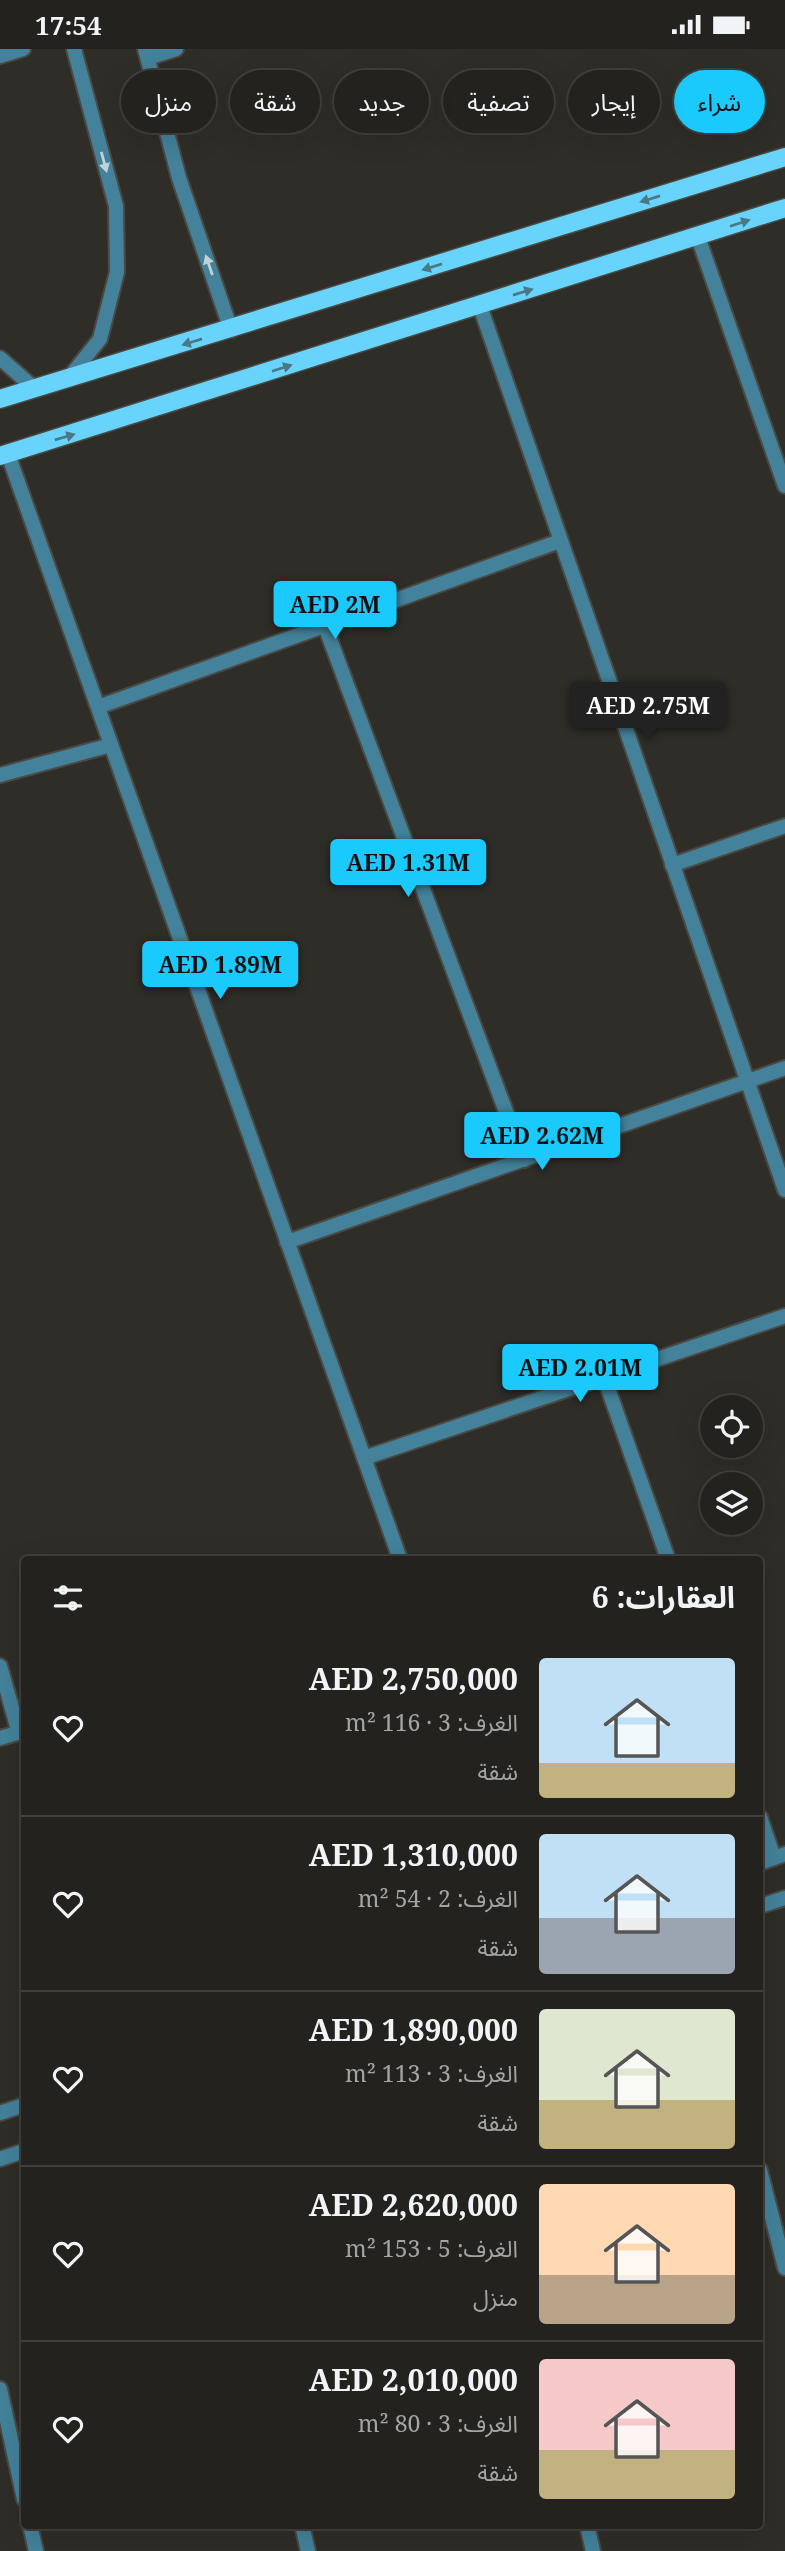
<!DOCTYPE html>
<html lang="ar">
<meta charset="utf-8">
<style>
:root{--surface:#23221e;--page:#2b2a27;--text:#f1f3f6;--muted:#a3a4a4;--line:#403f3c;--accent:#1acafc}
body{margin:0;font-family:"Noto Serif","Noto Sans Arabic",serif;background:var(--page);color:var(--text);direction:rtl;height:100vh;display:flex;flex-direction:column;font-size:26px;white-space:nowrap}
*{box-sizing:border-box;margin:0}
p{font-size:23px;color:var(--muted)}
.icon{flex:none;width:38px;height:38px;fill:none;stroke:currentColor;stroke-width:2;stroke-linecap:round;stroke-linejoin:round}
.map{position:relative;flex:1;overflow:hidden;direction:ltr}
.side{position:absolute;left:21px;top:1507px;width:742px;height:973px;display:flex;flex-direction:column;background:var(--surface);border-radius:7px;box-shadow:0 7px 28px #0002,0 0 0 2px var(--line);direction:rtl}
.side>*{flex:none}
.banner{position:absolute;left:21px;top:21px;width:744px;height:63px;direction:rtl;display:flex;gap:14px}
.fabs{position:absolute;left:700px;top:1346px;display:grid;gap:14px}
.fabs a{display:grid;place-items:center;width:63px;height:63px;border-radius:50%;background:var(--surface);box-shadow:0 7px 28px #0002,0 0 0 2px var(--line);font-size:35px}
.price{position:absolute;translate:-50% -60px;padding:0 16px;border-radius:7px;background:var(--accent);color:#111;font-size:23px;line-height:46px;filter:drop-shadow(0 2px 4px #0008)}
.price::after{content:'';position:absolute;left:50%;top:42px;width:21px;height:16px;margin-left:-10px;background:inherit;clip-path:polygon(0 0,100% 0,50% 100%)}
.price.active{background:#222;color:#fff}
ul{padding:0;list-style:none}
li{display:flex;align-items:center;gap:21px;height:175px;padding:0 28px}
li+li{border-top:2px solid var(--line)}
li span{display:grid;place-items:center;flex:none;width:196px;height:140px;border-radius:7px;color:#555}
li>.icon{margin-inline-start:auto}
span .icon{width:84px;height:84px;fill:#fffc;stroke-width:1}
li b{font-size:30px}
h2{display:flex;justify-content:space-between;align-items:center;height:84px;padding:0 28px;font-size:30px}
.tag{padding:0 24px;border-radius:32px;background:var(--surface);box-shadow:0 7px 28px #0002,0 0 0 2px var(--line);font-size:24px;line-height:63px}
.tag.active{background:var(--accent);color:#111}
.status{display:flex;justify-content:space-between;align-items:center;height:49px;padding:0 35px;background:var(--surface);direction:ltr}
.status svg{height:19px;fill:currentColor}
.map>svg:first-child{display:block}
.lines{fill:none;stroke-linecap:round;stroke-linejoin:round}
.service-casing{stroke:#4b4944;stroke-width:18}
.minor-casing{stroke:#4b4944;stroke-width:18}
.tertiary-casing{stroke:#4b4944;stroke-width:18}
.primary-casing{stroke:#4b4944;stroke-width:21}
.service{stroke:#43829a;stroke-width:14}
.minor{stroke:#43829a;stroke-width:14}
.tertiary{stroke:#43829a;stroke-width:14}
.primary{stroke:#69d4fb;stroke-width:18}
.oneway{fill:#c0d2d7}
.oneway2{fill:#497887}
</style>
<div class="status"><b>17:54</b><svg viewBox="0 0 49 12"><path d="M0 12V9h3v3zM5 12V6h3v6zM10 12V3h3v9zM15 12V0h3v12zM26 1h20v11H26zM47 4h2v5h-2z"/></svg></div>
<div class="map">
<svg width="785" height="2502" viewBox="0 0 785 2502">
<rect width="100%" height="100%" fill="#2f2d28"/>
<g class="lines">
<defs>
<path id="service" d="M0 309 35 340"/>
<path id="minor" d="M0 7 23 0
M148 9 176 0
M698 188 785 437
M480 257 785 1141
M8 405 400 1510
M325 577 524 1111
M98 658 560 492
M0 726 111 696
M672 816 785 777
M287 1193 785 1019
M604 1328 668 1510
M364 1409 785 1267
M0 1617 19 1684
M0 1689 24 1682
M760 1768 774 1809
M760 2121 785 2219
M0 2340 24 2450
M30 2476 36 2502
M302 2476 308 2502
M587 2476 593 2502"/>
<path id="tertiary" d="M145 0 179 129 231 281
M68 330 100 290 117 223 116 157 74 0
M760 1814 785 1805
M760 1857 785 1849
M0 2064 24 2056
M0 2110 24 2102"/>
<path id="primary" d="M0 350 785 108
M0 407 785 159"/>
</defs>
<use href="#service" class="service-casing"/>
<use href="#minor" class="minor-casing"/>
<use href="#tertiary" class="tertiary-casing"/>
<use href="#primary" class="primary-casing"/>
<use href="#service" class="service"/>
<use href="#minor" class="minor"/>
<use href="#tertiary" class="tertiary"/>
<use href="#primary" class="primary"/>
</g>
<defs><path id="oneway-solid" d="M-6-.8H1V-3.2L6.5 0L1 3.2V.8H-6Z" transform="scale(1.75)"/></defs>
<g class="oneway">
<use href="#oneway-solid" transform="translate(104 113) rotate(75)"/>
<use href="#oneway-solid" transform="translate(209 216) rotate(-109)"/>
</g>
<g class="oneway2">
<use href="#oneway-solid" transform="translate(650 150) rotate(163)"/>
<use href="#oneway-solid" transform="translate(740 174) rotate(-18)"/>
<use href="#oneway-solid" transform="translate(432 218) rotate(163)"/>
<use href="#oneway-solid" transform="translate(523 243) rotate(-17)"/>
<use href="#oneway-solid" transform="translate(192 293) rotate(163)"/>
<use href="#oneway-solid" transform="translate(282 319) rotate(-18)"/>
<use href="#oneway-solid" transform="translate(65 388) rotate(-16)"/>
</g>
</svg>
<div class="fabs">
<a><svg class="icon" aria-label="locate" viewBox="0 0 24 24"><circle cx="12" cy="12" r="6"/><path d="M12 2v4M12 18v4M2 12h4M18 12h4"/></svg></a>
<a><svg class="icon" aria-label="layers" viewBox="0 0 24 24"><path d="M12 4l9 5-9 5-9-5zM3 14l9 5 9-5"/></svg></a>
</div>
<b class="price" style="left:335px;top:592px">AED 2M</b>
<b class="price active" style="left:648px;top:693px">AED 2.75M</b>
<b class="price" style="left:408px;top:850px">AED 1.31M</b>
<b class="price" style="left:220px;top:952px">AED 1.89M</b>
<b class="price" style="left:542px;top:1123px">AED 2.62M</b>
<b class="price" style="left:580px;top:1355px">AED 2.01M</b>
<div class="banner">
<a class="tag active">شراء</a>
<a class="tag">إيجار</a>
<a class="tag">تصفية</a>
<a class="tag">جديد</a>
<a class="tag">شقة</a>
<a class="tag">منزل</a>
</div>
<section class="side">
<h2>العقارات: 6<svg class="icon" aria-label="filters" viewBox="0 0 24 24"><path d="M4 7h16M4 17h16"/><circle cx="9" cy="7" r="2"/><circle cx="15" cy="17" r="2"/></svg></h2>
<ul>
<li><span style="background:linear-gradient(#bfe0f5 75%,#c2b280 0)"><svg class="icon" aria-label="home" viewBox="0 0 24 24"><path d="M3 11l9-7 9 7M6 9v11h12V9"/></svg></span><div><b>AED 2,750,000</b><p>الغرف: 3 · 116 m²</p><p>شقة</p></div><svg class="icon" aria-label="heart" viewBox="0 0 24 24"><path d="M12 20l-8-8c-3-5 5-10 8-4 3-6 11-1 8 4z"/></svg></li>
<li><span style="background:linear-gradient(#bfe0f5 60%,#9aa5b1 0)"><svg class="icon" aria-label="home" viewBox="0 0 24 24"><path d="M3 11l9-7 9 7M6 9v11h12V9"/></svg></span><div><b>AED 1,310,000</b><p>الغرف: 2 · 54 m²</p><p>شقة</p></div><svg class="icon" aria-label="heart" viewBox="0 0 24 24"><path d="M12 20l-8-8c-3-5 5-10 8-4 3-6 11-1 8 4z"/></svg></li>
<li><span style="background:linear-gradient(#dfe7d0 65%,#c2b280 0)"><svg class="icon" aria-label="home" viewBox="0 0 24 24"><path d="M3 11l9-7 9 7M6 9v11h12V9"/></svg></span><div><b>AED 1,890,000</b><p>الغرف: 3 · 113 m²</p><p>شقة</p></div><svg class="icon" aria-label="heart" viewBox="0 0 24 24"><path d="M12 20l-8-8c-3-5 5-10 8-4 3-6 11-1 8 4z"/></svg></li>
<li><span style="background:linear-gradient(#ffd9b3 65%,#b9a48a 0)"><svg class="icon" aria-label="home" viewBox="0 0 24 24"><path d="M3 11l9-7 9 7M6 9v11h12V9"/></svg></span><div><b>AED 2,620,000</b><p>الغرف: 5 · 153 m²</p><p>منزل</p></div><svg class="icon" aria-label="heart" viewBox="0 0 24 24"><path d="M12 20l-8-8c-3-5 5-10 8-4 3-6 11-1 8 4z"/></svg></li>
<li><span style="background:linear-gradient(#f6c9c9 65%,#c2b280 0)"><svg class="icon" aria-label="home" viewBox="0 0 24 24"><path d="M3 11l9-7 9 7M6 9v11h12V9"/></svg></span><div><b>AED 2,010,000</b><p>الغرف: 3 · 80 m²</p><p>شقة</p></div><svg class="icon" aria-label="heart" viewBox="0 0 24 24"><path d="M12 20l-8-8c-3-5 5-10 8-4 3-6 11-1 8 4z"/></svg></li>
</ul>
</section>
</div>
